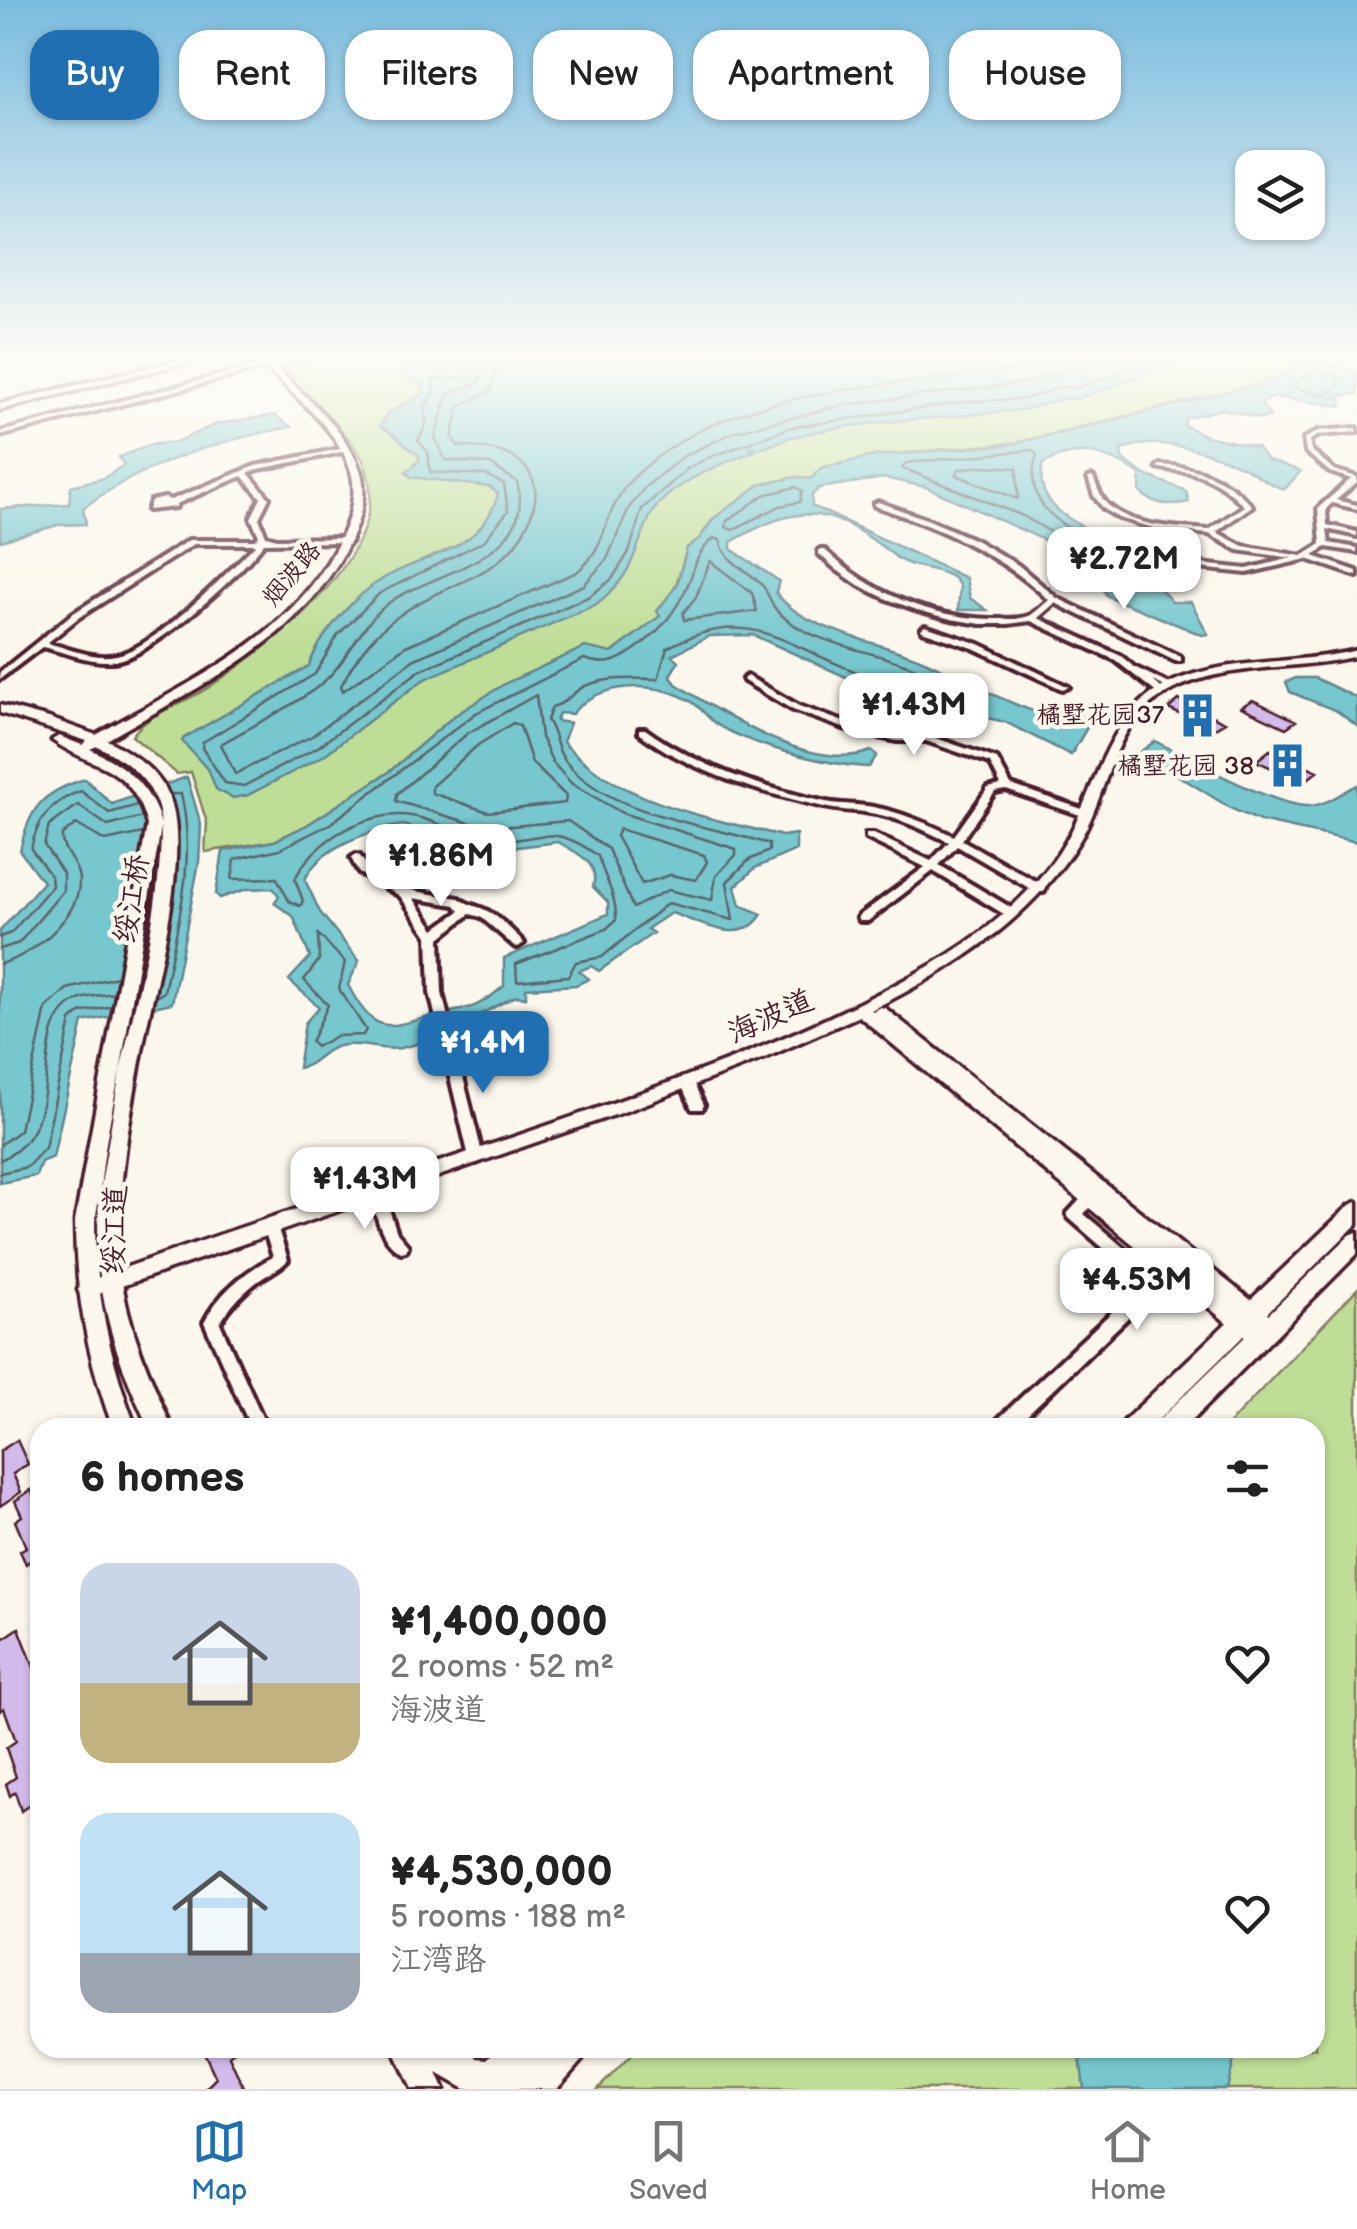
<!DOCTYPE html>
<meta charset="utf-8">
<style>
:root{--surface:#fff;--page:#f6f6f6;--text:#222;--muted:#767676;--line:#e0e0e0;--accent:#1f6fb2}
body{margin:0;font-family:"Balsamiq Sans","LXGW WenKai TC",sans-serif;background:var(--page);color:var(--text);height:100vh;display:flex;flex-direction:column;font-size:38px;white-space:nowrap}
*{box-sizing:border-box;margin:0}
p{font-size:32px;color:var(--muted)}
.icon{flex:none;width:55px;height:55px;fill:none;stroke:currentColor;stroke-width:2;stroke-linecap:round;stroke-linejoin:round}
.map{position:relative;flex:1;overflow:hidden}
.side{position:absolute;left:30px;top:1418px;width:1295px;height:640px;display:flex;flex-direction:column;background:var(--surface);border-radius:30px;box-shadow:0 2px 8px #0004}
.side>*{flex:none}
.hud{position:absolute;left:30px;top:30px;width:1298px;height:90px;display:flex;gap:20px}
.controls{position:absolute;left:1235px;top:150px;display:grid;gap:20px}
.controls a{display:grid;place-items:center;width:90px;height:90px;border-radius:20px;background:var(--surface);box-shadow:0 2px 8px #0004;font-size:50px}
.price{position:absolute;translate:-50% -85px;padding:0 22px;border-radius:20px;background:#fff;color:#222;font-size:32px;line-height:65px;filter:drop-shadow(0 2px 5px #0008)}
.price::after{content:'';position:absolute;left:50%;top:60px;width:30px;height:22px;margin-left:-15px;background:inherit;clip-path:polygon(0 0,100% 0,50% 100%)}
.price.active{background:var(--accent);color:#fff}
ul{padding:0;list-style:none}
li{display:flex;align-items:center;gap:30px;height:250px;padding:0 50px}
li span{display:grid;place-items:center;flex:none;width:280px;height:200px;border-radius:30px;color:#555}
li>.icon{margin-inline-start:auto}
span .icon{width:120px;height:120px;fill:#fffc;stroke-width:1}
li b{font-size:42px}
h2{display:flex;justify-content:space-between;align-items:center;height:120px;padding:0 50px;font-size:42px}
.tag{padding:0 35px;border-radius:30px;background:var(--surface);box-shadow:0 2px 8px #0004;font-size:35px;line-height:90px}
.tag.active{background:var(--accent);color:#fff}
.tab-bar{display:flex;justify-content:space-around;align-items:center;height:140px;border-top:2px solid var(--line);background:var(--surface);font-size:28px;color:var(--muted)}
.tab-bar a{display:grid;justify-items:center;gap:5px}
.tab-bar .active{color:var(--accent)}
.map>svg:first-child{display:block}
.green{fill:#bedd95;stroke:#847e60;stroke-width:2.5}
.water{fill:#76c8ce;stroke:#64848d;stroke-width:2.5;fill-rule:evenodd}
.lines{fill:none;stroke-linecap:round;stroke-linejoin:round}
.shore{stroke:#5c636c;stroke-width:2.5}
.building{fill:#d2bbea;stroke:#4a1f2b;stroke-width:2.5}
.minor-casing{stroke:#4a1f2b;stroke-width:8}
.tertiary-casing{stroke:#4a1f2b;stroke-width:7}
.secondary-casing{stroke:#4a1f2b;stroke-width:7}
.primary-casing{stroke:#4a1f2b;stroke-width:8}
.minor{fill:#fbf7ec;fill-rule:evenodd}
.tertiary{fill:#fbf7ec;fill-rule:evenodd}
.secondary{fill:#fbf7ec;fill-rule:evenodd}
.primary{fill:#fbf7ec;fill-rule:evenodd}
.labels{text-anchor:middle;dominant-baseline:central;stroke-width:9;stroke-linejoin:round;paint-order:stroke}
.far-street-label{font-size:25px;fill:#4a1f2b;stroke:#fbf7ec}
.far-poi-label{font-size:25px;fill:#4a1f2b;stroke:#fbf7ec;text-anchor:end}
.street-label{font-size:30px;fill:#4a1f2b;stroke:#fbf7ec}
</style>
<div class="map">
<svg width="1357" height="2089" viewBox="0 0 1357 2089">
<rect width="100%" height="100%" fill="#fbf7ec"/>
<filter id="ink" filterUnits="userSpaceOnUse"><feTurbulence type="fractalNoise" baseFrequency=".01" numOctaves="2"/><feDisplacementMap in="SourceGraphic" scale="20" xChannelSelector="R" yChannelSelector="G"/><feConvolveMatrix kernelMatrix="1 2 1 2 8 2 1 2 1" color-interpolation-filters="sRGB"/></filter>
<g filter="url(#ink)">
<path class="green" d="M311 357H1305L1315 360 1263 383 1019 442 874 456 811 479 795 477 713 519 700 538 687 548 676 585 660 616 612 653 454 716 389 772 307 825 274 841 205 852 207 823 191 772 177 774 132 736C147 713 186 703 209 687 270 646 400 551 364 463 352 434 305 394 284 370Z
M1357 1289V2089H598L638 2048H1315V1428L1226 1427Z"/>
<path class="water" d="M469 357H1189L1077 399C1059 396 1043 406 1025 409 949 419 867 419 792 437 777 441 763 452 748 447L754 451C721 464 664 485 649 519 631 559 633 576 595 605L423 680 323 756 248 795 233 798 216 789 209 771 182 741 184 738 309 666C320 634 355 595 384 578 429 552 482 552 498 494L490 487 411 477 406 472 419 461V455C403 446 396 433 380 426L388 413 425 393 422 385 399 373 420 364 466 367 473 365 462 363Z
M1315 360 1357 372V394L1335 397 1342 400 1341 406 1274 397 1261 404 1270 416 1262 419 1223 409 1186 418 1184 425 1206 436 1257 447 1267 460 1301 471 1285 489C1269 486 1258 474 1243 467 1210 452 1156 434 1121 450L1122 458 1143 474 1186 491 1189 502C1171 506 1153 505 1140 492V474C1109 453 1077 444 1043 464 1032 506 1074 521 1105 539L1101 549 1126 572 1157 585 1172 602H1191L1208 634 1202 635 1107 596 1096 578 1051 543 926 487 884 478 819 488 812 495V506L966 578 970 598 987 610H958L960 586 954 578C938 567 911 569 896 557 833 508 804 499 731 542V549L779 581 776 592C801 631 884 642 927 662 967 681 1005 703 1048 716 1062 720 1080 712 1092 719L1071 755 1005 722 886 695 753 635 710 636 672 655 679 661 670 675 676 684C724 715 813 773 871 751L877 755 869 767C828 765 757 747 721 727 709 721 703 709 692 702 655 680 599 681 572 714L559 713 556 721 570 723 563 742C620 804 704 816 782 836L796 834V850L755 868 735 887 740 905 762 914C742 948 701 922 671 913L647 929 653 933 599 971 591 966 579 971 589 979 576 985 526 988V997L516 996C478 1014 443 1039 401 1048 382 1052 360 1041 339 1046 323 1049 315 1066 298 1068L305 1023 319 1007 289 980 310 957 293 916 274 903 279 896 273 888 247 889 220 898 216 894 223 851 274 841 307 825 389 772 454 716 506 683 585 647 612 653 660 616 657 611 677 585 687 548 700 538 713 519 759 485 795 477 811 479 821 468 874 456 1007 445 1108 422 1263 383ZM403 825 486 851 558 842C577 853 600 862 593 887L608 902V914L504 958V986C478 1008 472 1008 440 1014 391 1025 377 1042 348 985L359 961 320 912 305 880C318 847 371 830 403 825Z
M274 415 291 427C220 440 141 464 83 508L86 524 58 525 0 541V509L69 504 71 486 104 478 124 465 119 457 149 445 176 442 217 424Z
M1296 678H1315L1357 698V726L1337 711 1290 692 1286 682Z
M1155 741C1189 759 1271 805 1307 806 1326 806 1341 793 1357 785V842L1260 821 1232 809 1140 752Z
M187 777 201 825 199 862 172 1003 83 1022 53 1157 41 1162 36 1176 0 1183V931L43 882 20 851C29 808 42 792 85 779L112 804Z
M1079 2048H1237L1227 2089H1084Z"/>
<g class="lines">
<path class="shore" d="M474 357 467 377 433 379 434 395 424 407 427 423 418 441 428 452 430 472 486 475 504 484 508 511 484 541 380 593 338 635 315 674 203 742 202 748 225 783 244 786 318 747 419 671 590 596 612 579 629 552 642 509 688 468 708 458 792 427 973 401 1025 399 1060 387 1077 388 1166 357
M486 357 479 383 448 394 435 437 445 460 490 464 517 482C538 555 439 572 396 598 361 619 350 661 320 685 291 708 253 725 221 744L235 774 312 736 413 660 584 585 607 559 629 508 645 487 684 456 734 432 843 405 1016 384 1125 357
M501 357 490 391 459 407 452 437 458 446C485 448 519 449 532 478 539 493 534 509 528 523 503 580 445 581 400 615 374 633 355 658 341 686L343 691 406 646 577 572C605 550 603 521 621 493 631 477 656 457 672 447 777 375 959 387 1082 357
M1316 371 1338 377 1340 384 1327 395 1295 388 1296 381Z
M1032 450 1037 455C1022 501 1053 519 1089 541V554L1023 516 902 468 906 463Z
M985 466 1017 468 1018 499 956 475 959 469Z
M796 487 802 491 800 502 780 506 732 530 726 527 727 521 764 495Z
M714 538 720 540C726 564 746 568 762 585 769 593 770 604 778 612 821 655 905 648 956 692L951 697C918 690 885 684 854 671 780 642 746 605 667 648L658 679C634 679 608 676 585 686 572 692 568 703 552 707L547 720C558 736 555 753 571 768 619 817 706 824 769 844V851L749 860 727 882 733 920 668 903 602 957 576 962 568 976 517 981 516 964 606 929 616 920C617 897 605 879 598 856 545 816 535 848 482 839 460 835 439 822 417 817 372 807 314 838 295 879L303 901 300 906 289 901 277 878 232 879 235 859 280 849 330 824 476 713 584 659C606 666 615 663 634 650 657 634 672 617 685 591 697 567 692 558 714 538Z
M710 561 752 593 757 611 684 620 683 613 696 597Z
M536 695 541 737 553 763 572 784 622 813 736 849V855L716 876 712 900 668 890 633 908 608 849 568 821 487 828 396 801 397 794 468 733Z
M513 723 520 726 532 763 566 796 565 803 488 812 432 793V786L478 745Z
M619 829 704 855 707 862 696 880 670 875 642 884 616 836Z
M318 934 345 962 339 989 366 1030 363 1035 336 1036 316 1047 311 1042 328 1005 304 980 319 960Z
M0 937 11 933 52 886 51 876 31 849C37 819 52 801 81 791L109 813 138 805
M0 949 19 943 63 891V873L44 845 49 826 78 805 108 826 142 817
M0 964C33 956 81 916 79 879 78 862 60 851 62 835L76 824 105 841 143 833
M156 997 164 992C177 925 197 862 181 794H170
M0 1145 20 1130 46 1008 67 989 117 977
M0 1160C73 1129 24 1027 76 1001 86 996 103 995 114 993
M0 1173 27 1167 45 1148 71 1021 80 1013 112 1006"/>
</g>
<path class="building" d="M1179 700 1225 722 1213 729 1168 709Z
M1253 700 1296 721 1286 728 1241 707Z
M1270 750 1318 771 1304 782 1256 761Z
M17 1440 28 1464 13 1474 21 1492 0 1506V1451Z
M31 1490 40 1510V1577L32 1559 26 1564 20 1551 26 1547 15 1521 22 1516 15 1501Z
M19 1628 40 1683 38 1832 29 1805 21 1811 15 1792 10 1796 6 1784 16 1777 6 1748 16 1741 4 1708 0 1711V1641Z
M202 2048H237L229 2056 244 2089H205L216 2078Z"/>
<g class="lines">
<defs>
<path id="minor" d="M268 363 270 366 0 436V432Z
M1357 428V432L1319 435 1310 440 1311 450 1334 470 1357 477V482L1336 500 1357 505V509L1332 503 1326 509 1327 525 1357 532V536L1327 529 1329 543 1357 548V552L1326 547 1313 556 1357 571V576L1307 559 1247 573 1159 564 1158 562 1162 560 1247 569 1292 558 1238 550 1209 534 1157 529 1119 518 1104 509 1094 496 1088 478 1093 477C1097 487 1100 497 1108 505 1134 528 1177 527 1209 530L1244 506C1228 489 1211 477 1189 472 1178 470 1166 470 1157 467L1160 465C1198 467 1226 477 1252 506L1216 532 1243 546 1302 556 1321 544 1318 508 1351 479 1330 472 1306 452 1304 439 1318 431Z
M345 448 347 449V451L259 469 248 473 269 498 259 518 266 536 277 539 347 538 351 540 350 542 264 543C242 573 156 652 119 660 94 665 66 652 42 647L0 679V672L72 614 189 540H255L259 536 251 518 261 498 242 476 176 504V507L148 510 151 501 165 498 171 500 255 466ZM194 544H256C227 573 155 648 116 655 94 660 68 648 47 643L78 618Z
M878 502 929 520 975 540 1018 565 1057 598 1181 657V661H1175L1055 603 1038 618 1121 656 1134 667 1176 687 1169 689 1153 681 1166 692 1158 694 1115 660 1031 621 1008 624H981L951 619 917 610 887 599 860 586 837 570 819 554V550H825C869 593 932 618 993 619 1005 619 1021 620 1031 615 1037 611 1044 604 1049 600 999 553 940 528 875 506L874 504Z
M925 626 979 644 1069 687 1062 689 973 648 922 631 921 629Z
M747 676 799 706 858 727 897 735H927L997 759 1011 785 1091 812 1092 814 1091 816H1083L1006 790 995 792 962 840 1044 886 1045 889 1044 892H1036L957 846 939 865 1015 910 1017 913 1015 916H1007L933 871 868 921H860L858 918 860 915 925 867 866 838V834H874L931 861 949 842C924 830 898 817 870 813 854 810 839 811 824 807 760 792 692 773 639 733V729H645C697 767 764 788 826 802 842 805 858 804 873 807 901 812 928 824 954 836L988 788 1001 785 990 763 926 741H897L852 731 793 710 744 681 743 679Z
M356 855 360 856C380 889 424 893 459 898 469 906 480 906 491 913 502 920 515 933 524 943L518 947 514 946 481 917 470 914 440 938 442 993 483 1157 481 1161 476 1163 471 1161 469 1157 430 993 428 936 400 896 359 873 351 858ZM413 898 455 905 460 911 435 929Z
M687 1079 692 1080 704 1105 702 1109H692L681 1084 682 1080Z
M376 1185 381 1187 383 1191 397 1233 408 1246 406 1251 401 1252C379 1240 377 1214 369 1191L371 1187Z
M1093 1189 1098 1191 1100 1195 1084 1214 1136 1258 1148 1283 1142 1304 1013 1428H993L995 1422 1130 1295 1134 1283 1126 1268 1069 1218 1067 1214 1088 1191Z
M270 1220 275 1222 277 1226 288 1260C281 1268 270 1273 261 1279 244 1291 231 1305 220 1323L267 1428H251L204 1322C219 1293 244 1272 273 1257L263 1226 265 1222Z"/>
<path id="tertiary" d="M297 357H309L269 369 266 367Z
M1357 650V656C1293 672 1212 661 1157 699 1112 729 1107 794 1081 838 1033 919 953 969 871 1010L873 1011 880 1007 885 1008 1276 1320 1279 1326 1276 1332 1270 1335 1257 1326 1258 1330 1255 1336 1249 1339 1243 1336 859 1016 767 1057 629 1110 87 1298 81 1296 78 1290 81 1284C250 1221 425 1169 595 1109 704 1071 814 1030 915 974 969 945 1023 905 1058 854 1097 797 1102 713 1172 682 1229 657 1297 665 1357 650Z"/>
<path id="secondary" d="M257 357H266C297 391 342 423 359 467 368 489 362 513 353 534 308 639 200 685 107 740 132 753 162 773 171 802 189 857 157 976 145 1035 132 1104 118 1176 119 1246 120 1313 147 1368 172 1428H149C126 1379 106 1329 100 1275 85 1125 161 975 161 827L95 1221C95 1294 110 1360 136 1428H113C88 1360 75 1293 75 1221L147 825C130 761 95 771 52 740L59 736 82 745 87 741 0 713V705L49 718 96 735C188 682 297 637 342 535 351 515 358 491 350 468 334 423 287 392 257 357ZM97 746C130 762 158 785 161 824 150 786 125 765 90 749Z
M1357 1202V1224L1150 1428H1122L1125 1420 1350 1205Z
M1357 1232V1254L1184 1428H1156L1159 1420 1350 1235Z
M393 2048H472L477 2058 487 2059 498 2048H588L583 2059 557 2089H465L437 2073 444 2089H412Z"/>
<path id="primary" d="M190 357H206L0 410V404Z"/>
</defs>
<use href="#minor" class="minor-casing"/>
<use href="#tertiary" class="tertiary-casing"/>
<use href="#secondary" class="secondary-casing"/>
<use href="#primary" class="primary-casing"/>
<use href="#minor" class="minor"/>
<use href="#tertiary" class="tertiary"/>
<use href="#secondary" class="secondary"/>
<use href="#primary" class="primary"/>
</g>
</g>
<linearGradient id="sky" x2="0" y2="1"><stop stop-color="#7abcde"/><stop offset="0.55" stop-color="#fdfbf6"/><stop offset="1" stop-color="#fdfbf6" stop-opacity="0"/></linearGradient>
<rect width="1357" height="650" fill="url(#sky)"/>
<defs>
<symbol id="building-bare" viewBox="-9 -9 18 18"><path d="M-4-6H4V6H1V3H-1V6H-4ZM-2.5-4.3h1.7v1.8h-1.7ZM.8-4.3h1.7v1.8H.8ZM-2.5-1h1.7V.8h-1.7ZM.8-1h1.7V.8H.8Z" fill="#1f6fb2" stroke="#fbf7ec" stroke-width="2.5" paint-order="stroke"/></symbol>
</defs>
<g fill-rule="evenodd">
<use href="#building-bare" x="1166" y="684" width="63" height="63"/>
<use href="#building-bare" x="1256" y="734" width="63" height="63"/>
</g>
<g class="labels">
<g class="far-street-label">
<text transform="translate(292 574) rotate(-50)">烟波路</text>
</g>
<g class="far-poi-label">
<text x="1164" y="715">橘墅花园37</text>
<text x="1254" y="766">橘墅花园 38</text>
</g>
<g class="street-label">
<text transform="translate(132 899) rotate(-81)">绥江桥</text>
<text transform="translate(771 1017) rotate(-24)">海波道</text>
<text transform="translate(115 1230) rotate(-88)">绥江道</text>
</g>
</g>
</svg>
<div class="controls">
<a><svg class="icon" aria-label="layers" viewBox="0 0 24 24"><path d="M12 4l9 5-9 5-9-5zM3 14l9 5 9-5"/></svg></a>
</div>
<b class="price" style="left:1124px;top:612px">¥2.72M</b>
<b class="price" style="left:914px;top:758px">¥1.43M</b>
<b class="price" style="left:441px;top:909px">¥1.86M</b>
<b class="price active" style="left:483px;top:1096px">¥1.4M</b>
<b class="price" style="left:365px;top:1232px">¥1.43M</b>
<b class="price" style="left:1137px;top:1333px">¥4.53M</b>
<div class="hud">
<a class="tag active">Buy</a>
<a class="tag">Rent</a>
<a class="tag">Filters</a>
<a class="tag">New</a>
<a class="tag">Apartment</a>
<a class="tag">House</a>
</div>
<section class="side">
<h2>6 homes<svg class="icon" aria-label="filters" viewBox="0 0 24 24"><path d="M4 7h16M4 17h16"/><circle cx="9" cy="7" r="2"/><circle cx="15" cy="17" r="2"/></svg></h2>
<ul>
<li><span style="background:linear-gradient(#c9d6e8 60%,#c2b280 0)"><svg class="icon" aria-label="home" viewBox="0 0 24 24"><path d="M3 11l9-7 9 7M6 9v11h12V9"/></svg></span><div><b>¥1,400,000</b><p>2 rooms · 52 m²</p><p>海波道</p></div><svg class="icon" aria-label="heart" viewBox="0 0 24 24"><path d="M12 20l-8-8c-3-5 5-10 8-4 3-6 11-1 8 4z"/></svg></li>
<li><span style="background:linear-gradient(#bfe0f5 70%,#9aa5b1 0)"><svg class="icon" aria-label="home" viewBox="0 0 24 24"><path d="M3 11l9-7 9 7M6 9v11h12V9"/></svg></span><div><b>¥4,530,000</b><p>5 rooms · 188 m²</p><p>江湾路</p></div><svg class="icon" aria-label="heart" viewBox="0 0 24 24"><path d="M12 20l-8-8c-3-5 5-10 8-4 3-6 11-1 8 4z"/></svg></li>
</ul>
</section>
</div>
<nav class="tab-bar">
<a class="active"><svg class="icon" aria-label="map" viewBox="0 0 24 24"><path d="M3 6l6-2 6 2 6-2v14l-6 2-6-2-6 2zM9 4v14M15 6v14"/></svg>Map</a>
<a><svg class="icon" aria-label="saved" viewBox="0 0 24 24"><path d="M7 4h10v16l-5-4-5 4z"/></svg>Saved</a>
<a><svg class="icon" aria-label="home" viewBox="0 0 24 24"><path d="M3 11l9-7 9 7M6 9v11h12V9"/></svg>Home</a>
</nav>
